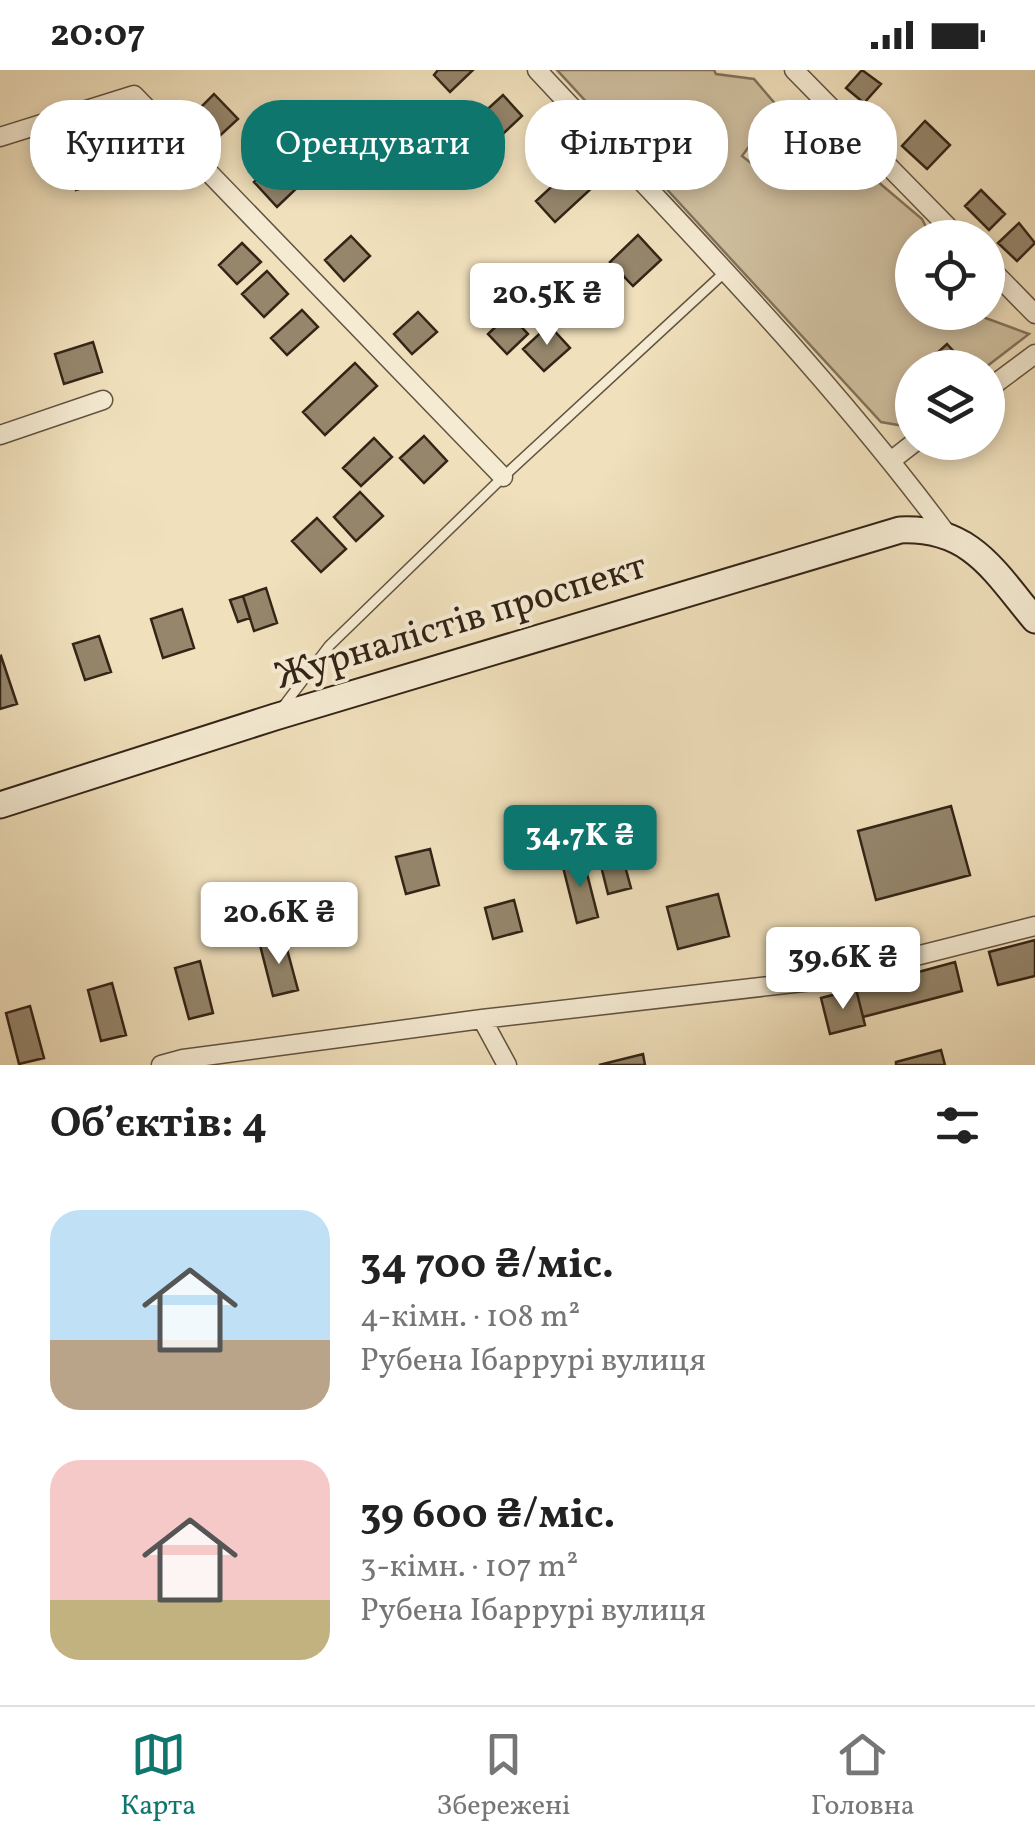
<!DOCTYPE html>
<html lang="uk">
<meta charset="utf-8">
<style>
:root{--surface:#fff;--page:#f2f2f2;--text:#222;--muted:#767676;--line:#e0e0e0;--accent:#0f766e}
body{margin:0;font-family:Vollkorn,serif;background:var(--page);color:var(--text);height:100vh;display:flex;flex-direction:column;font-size:38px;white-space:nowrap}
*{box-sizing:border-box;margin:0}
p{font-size:32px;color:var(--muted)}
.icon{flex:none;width:55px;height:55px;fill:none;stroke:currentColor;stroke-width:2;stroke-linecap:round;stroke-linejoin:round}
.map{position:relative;height:995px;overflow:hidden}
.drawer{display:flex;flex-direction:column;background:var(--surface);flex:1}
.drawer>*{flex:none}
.guide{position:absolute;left:30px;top:30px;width:975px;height:90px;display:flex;gap:20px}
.tools{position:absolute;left:895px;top:150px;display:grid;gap:20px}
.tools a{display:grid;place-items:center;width:110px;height:110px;border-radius:50%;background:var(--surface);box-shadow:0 5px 15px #0003;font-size:50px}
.price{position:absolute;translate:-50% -85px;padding:0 22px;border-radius:10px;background:#fff;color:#222;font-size:32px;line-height:65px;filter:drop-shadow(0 2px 5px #0008)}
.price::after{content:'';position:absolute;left:50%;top:60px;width:30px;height:22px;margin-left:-15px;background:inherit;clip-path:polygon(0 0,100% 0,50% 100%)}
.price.active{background:var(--accent);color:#fff}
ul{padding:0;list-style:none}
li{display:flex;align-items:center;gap:30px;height:250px;padding:0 50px}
li span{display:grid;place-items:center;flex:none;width:280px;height:200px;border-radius:30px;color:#555}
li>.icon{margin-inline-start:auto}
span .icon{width:120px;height:120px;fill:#fffc;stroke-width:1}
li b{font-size:42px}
h2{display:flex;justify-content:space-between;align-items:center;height:120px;padding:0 50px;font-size:42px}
.chip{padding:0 35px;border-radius:40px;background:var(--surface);box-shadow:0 5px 15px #0003;font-size:35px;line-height:90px}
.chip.active{background:var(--accent);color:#fff}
.status{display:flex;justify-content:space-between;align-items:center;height:70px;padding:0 50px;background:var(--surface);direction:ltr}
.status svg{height:28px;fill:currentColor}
.tab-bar{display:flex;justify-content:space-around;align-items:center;height:140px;border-top:2px solid var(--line);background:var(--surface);font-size:28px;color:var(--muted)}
.tab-bar a{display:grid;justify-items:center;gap:5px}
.tab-bar .active{color:var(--accent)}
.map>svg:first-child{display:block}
.green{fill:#d0c0a0;stroke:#82725b;stroke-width:2.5}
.building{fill:#95866c;stroke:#332416;stroke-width:2.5}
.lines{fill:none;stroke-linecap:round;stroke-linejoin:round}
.service-casing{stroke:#625340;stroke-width:12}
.minor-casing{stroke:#625340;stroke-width:21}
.secondary-casing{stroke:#332416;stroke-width:29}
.service{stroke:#f5ebd3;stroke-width:9}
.minor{stroke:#f5ebd3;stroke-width:18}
.secondary{stroke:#f5ebd3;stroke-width:25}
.labels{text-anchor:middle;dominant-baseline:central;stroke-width:8;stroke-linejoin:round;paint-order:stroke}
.street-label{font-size:38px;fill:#332416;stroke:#f5ebd3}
</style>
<div class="status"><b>20:07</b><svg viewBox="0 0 49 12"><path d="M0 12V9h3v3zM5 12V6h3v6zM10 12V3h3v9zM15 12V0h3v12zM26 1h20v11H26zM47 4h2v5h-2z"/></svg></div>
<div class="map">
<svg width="1035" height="995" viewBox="0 0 1035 995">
<rect width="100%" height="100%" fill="#f0e0bc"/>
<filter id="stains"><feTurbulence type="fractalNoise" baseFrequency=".002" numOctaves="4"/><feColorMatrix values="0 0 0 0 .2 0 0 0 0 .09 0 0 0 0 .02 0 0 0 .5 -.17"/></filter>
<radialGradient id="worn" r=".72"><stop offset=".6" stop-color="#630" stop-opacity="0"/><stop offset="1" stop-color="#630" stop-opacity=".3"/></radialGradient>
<path class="green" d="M557 0H714L716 4 754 9 778 37 742 86 773 110 870 105 922 149 931 167 912 168V242L972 243 1029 264 986 297 912 298V355L909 357 881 352Z"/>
<path class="building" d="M438 0H473L450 22 434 5Z
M862 0 881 14 864 33 846 18Z
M214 24 238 49 213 72 190 48Z
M503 25 522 46 477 88 457 67Z
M106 44 114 72 87 80 79 52Z
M925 51 950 75 927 99 902 76Z
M135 52 164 83 148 99 118 67Z
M62 58 72 88 42 97 32 67Z
M98 84 106 111 76 120 68 94Z
M276 92 299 116 277 137 254 112Z
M575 95 594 116 555 152 536 131Z
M981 120 1005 144 989 160 965 136Z
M1019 153 1035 173 1017 191 998 173Z
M638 165 661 190 633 216 610 192Z
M351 166 370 186 344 211 325 190Z
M242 173 261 192 237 214 219 195Z
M267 201 288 224 264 247 242 224Z
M302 240 318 257 287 285 271 268Z
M418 242 437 262 412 284 394 264Z
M509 244 528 264 507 284 488 264Z
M549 255 570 278 544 301 523 279Z
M93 272 102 302 64 314 55 284Z
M947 274 968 297V298H931L926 293Z
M355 293 377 316 325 365 303 342Z
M424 366 447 391 424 413 400 388Z
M374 368 392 387 361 416 343 398Z
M360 422 383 446 356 471 334 447Z
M317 448 346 479 321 502 292 471Z
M266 518 277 553 254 561 243 526Z
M243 526 250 548 238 552 230 530Z
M182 539 194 578 163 588 151 549Z
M99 566 111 602 85 610 73 574Z
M1 586 17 634 0 639V587Z
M951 736 970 805 876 830 858 761Z
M619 774 631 818 608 824 597 780Z
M430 779 439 815 406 824 396 787Z
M583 788 598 847 577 853 562 793Z
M718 824 729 866 678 879 667 837Z
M514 830 522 861 493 869 485 838Z
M284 868 298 920 273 926 260 875Z
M1035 870V906L998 915 989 882Z
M200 891 213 943 189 949 175 898Z
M955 892 962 921 863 947 856 919Z
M112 913 126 965 101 971 88 920Z
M856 919 865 955 830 964 821 928Z
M30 936 44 988 19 994 6 943Z
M941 980 945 995H896V992Z
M643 984 645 995H599Z"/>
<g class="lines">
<defs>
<path id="service" d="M282 638 329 576 503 407 725 202"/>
<path id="minor" d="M537 0C677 150 823 298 946 463
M794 0 959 168
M0 67 134 25 503 407
M988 196 1035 244
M988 319 1035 284
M0 365 103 330
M892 390 915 372
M482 949 507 995
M161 995 183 989 482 949 821 910 1035 856"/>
<path id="secondary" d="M0 735 275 647 900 460C971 457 994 501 1035 550"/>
</defs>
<use href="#service" class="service-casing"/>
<use href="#minor" class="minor-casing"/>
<use href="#secondary" class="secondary-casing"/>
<use href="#service" class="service"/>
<use href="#minor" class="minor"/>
<use href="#secondary" class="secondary"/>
</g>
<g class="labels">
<g class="street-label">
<text transform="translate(461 553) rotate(-17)">Журналістів проспект</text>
</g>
</g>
<rect width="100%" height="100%" filter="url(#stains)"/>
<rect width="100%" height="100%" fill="url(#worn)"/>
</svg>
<div class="tools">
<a><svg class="icon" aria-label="locate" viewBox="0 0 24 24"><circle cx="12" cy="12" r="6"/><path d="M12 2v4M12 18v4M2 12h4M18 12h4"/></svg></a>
<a><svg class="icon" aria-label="layers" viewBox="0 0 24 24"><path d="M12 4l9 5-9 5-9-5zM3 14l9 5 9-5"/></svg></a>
</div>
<b class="price" style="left:547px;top:278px">20.5K ₴</b>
<b class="price active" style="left:580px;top:820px">34.7K ₴</b>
<b class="price" style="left:279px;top:897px">20.6K ₴</b>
<b class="price" style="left:843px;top:942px">39.6K ₴</b>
<div class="guide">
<a class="chip">Купити</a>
<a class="chip active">Орендувати</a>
<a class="chip">Фільтри</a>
<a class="chip">Нове</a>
</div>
</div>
<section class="drawer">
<h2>Об’єктів: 4<svg class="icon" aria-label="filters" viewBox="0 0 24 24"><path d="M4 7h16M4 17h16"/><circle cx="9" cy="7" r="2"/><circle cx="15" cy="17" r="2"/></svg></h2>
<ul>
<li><span style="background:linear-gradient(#bfe0f5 65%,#b9a48a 0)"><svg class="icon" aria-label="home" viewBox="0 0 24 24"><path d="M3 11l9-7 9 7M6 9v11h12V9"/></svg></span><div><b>34 700 ₴/міс.</b><p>4-кімн. · 108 m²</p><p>Рубена Ібаррурі вулиця</p></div></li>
<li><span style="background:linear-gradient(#f6c9c9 70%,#c2b280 0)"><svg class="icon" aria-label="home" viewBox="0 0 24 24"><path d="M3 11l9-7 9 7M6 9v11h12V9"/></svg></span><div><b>39 600 ₴/міс.</b><p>3-кімн. · 107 m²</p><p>Рубена Ібаррурі вулиця</p></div></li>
</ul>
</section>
<nav class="tab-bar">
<a class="active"><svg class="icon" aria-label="map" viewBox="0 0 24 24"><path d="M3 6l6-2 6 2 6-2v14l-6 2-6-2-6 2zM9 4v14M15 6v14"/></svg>Карта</a>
<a><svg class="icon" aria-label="saved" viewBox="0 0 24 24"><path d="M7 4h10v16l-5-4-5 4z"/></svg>Збережені</a>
<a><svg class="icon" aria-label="home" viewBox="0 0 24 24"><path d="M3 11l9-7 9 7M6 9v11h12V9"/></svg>Головна</a>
</nav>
